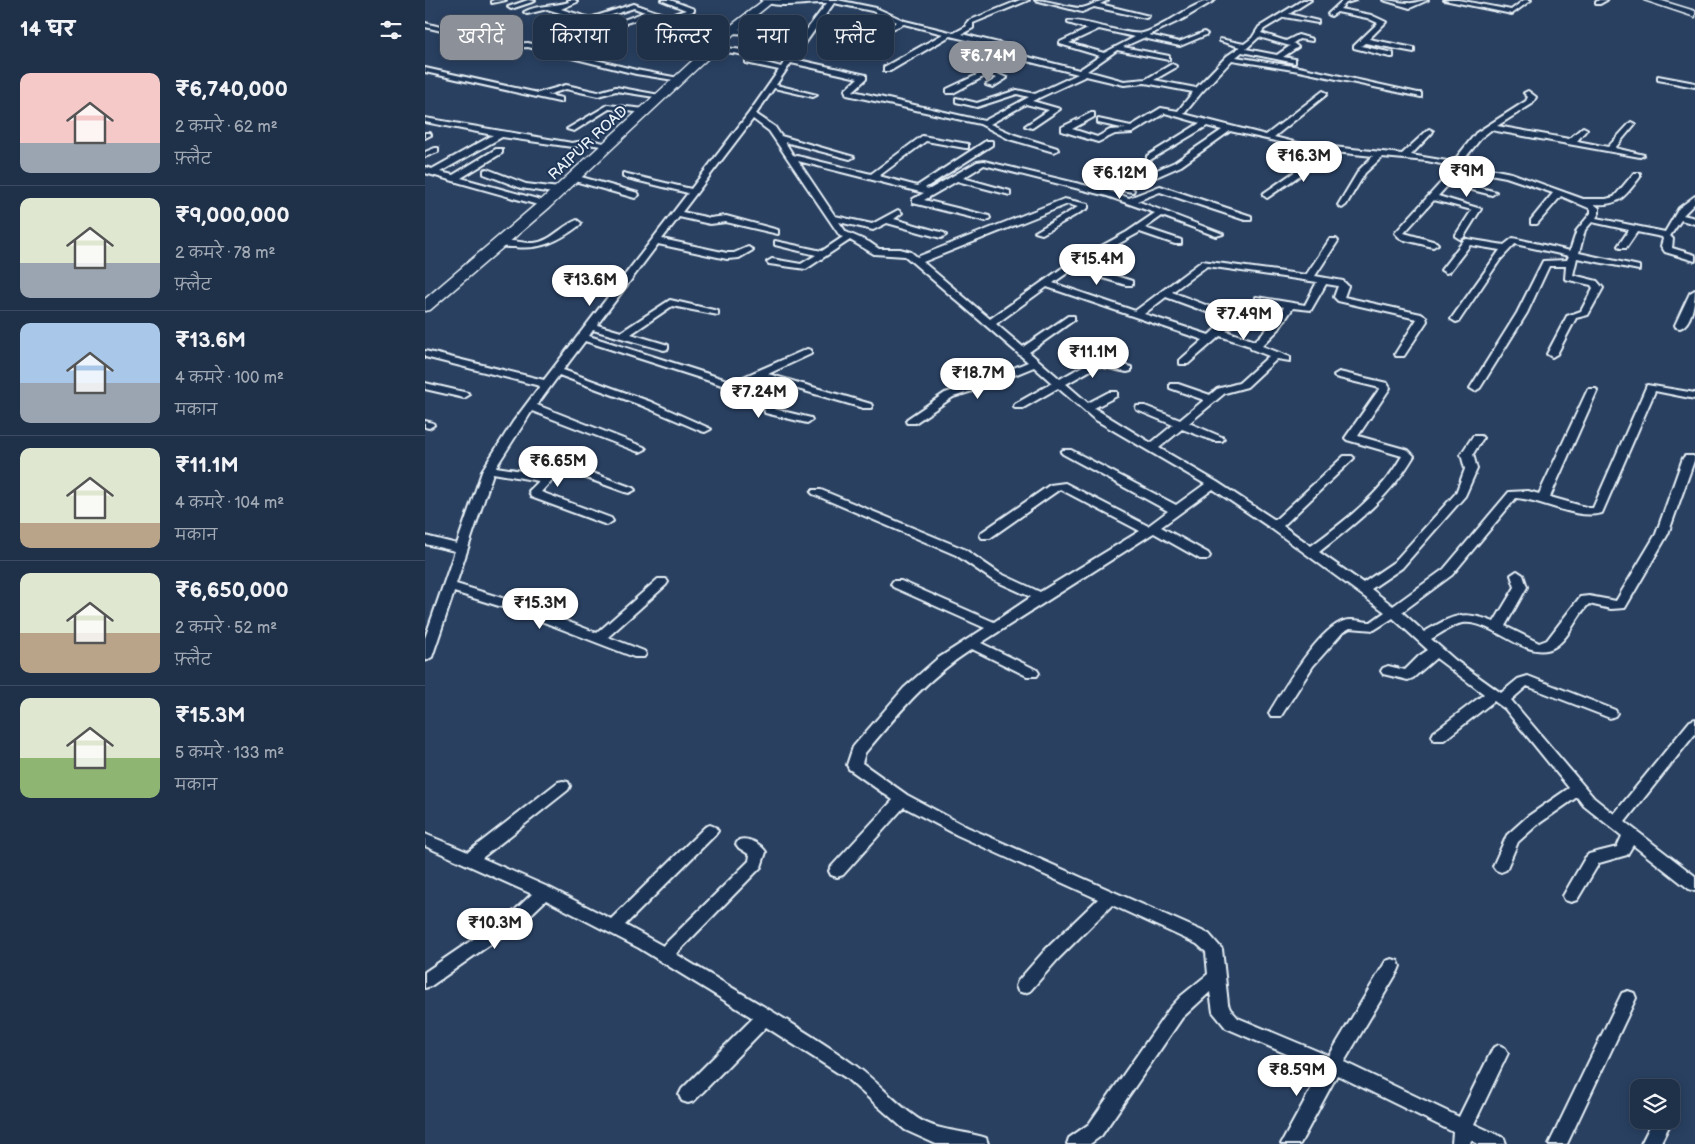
<!DOCTYPE html>
<html lang="hi">
<meta charset="utf-8">
<style>
:root{--surface:#1f3049;--page:#2c3c53;--text:#f1f3f6;--muted:#a1a9b4;--line:#3c4b61;--accent:#8c9099}
body{margin:0;font-family:"Balsamiq Sans","Playpen Sans Deva",sans-serif;background:var(--page);color:var(--text);height:100vh;display:flex;flex-direction:column;font-size:19px;white-space:nowrap}
*{box-sizing:border-box;margin:0}
p{font-size:16px;color:var(--muted)}
.icon{flex:none;width:28px;height:28px;fill:none;stroke:currentColor;stroke-width:2;stroke-linecap:round;stroke-linejoin:round}
.map{position:relative;flex:1;overflow:hidden}
.panel{display:flex;flex-direction:column;background:var(--surface);width:425px}
.panel>*{flex:none}
.guide{position:absolute;left:15px;top:15px;width:475px;height:45px;display:flex;gap:10px}
.buttons{position:absolute;left:1205px;top:1079px;display:grid;gap:10px}
.buttons a{display:grid;place-items:center;width:50px;height:50px;border-radius:10px;background:var(--surface);box-shadow:0 2px 12px #0003,0 0 0 1px var(--line);font-size:25px}
.price{position:absolute;translate:-50% -42px;padding:0 11px;border-radius:18px;background:#fff;color:#222;font-size:16px;line-height:32px;filter:drop-shadow(0 1px 2px #0008)}
.price::after{content:'';position:absolute;left:50%;top:30px;width:15px;height:11px;margin-left:-8px;background:inherit;clip-path:polygon(0 0,100% 0,50% 100%)}
.price.on{background:var(--accent);color:#fff}
ul{padding:0;list-style:none}
li{display:flex;align-items:center;gap:15px;height:125px;padding:0 20px}
li+li{border-top:1px solid var(--line)}
li span{display:grid;place-items:center;flex:none;width:140px;height:100px;border-radius:10px;color:#555}
li>.icon{margin-inline-start:auto}
span .icon{width:60px;height:60px;fill:#fffc;stroke-width:1}
li b{font-size:21px}
h2{display:flex;justify-content:space-between;align-items:center;height:60px;padding:0 20px;font-size:21px}
.chip{padding:0 18px;border-radius:10px;background:var(--surface);box-shadow:0 2px 12px #0003,0 0 0 1px var(--line);font-size:18px;line-height:45px}
.chip.on{background:var(--accent);color:#fff}
main{display:flex;flex:1;min-height:0}
.map>svg:first-child{display:block}
.lines{fill:none;stroke-linecap:round;stroke-linejoin:round}
.street-casing{stroke:#e8f1f8;stroke-width:4}
.secondary-casing{stroke:#e8f1f8;stroke-width:3}
.street{fill:#1d3557;fill-rule:evenodd}
.secondary{fill:#1d3557;fill-rule:evenodd}
.labels{text-anchor:middle;dominant-baseline:central;stroke-width:4;stroke-linejoin:round;paint-order:stroke}
.far-street-label{font-size:15px;fill:#e8f1f8;stroke:#1d3557}
</style>
<main>
<section class="panel">
<h2>14 घर<svg class="icon" aria-label="filters" viewBox="0 0 24 24"><path d="M4 7h16M4 17h16"/><circle cx="9" cy="7" r="2"/><circle cx="15" cy="17" r="2"/></svg></h2>
<ul>
<li><span style="background:linear-gradient(#f6c9c9 70%,#9aa5b1 0)"><svg class="icon" aria-label="home" viewBox="0 0 24 24"><path d="M3 11l9-7 9 7M6 9v11h12V9"/></svg></span><div><b>₹6,740,000</b><p>2 कमरे · 62 m²</p><p>फ़्लैट</p></div></li>
<li><span style="background:linear-gradient(#dfe7d0 65%,#9aa5b1 0)"><svg class="icon" aria-label="home" viewBox="0 0 24 24"><path d="M3 11l9-7 9 7M6 9v11h12V9"/></svg></span><div><b>₹9,000,000</b><p>2 कमरे · 78 m²</p><p>फ़्लैट</p></div></li>
<li><span style="background:linear-gradient(#a9c7e8 60%,#9aa5b1 0)"><svg class="icon" aria-label="home" viewBox="0 0 24 24"><path d="M3 11l9-7 9 7M6 9v11h12V9"/></svg></span><div><b>₹13.6M</b><p>4 कमरे · 100 m²</p><p>मकान</p></div></li>
<li><span style="background:linear-gradient(#dfe7d0 75%,#b9a48a 0)"><svg class="icon" aria-label="home" viewBox="0 0 24 24"><path d="M3 11l9-7 9 7M6 9v11h12V9"/></svg></span><div><b>₹11.1M</b><p>4 कमरे · 104 m²</p><p>मकान</p></div></li>
<li><span style="background:linear-gradient(#dfe7d0 60%,#b9a48a 0)"><svg class="icon" aria-label="home" viewBox="0 0 24 24"><path d="M3 11l9-7 9 7M6 9v11h12V9"/></svg></span><div><b>₹6,650,000</b><p>2 कमरे · 52 m²</p><p>फ़्लैट</p></div></li>
<li><span style="background:linear-gradient(#dfe7d0 60%,#8fb573 0)"><svg class="icon" aria-label="home" viewBox="0 0 24 24"><path d="M3 11l9-7 9 7M6 9v11h12V9"/></svg></span><div><b>₹15.3M</b><p>5 कमरे · 133 m²</p><p>मकान</p></div></li>
</ul>
</section>
<div class="map">
<svg width="1270" height="1144" viewBox="0 0 1270 1144">
<rect width="100%" height="100%" fill="#294061"/>
<filter id="ink" filterUnits="userSpaceOnUse"><feTurbulence type="fractalNoise" baseFrequency=".02" numOctaves="2"/><feDisplacementMap in="SourceGraphic" scale="10" xChannelSelector="R" yChannelSelector="G"/><feConvolveMatrix kernelMatrix="1 2 1 2 8 2 1 2 1" color-interpolation-filters="sRGB"/></filter>
<g filter="url(#ink)">
<g class="lines">
<defs>
<path id="street" d="M69 0H81L67 3V1Z
M103 0 110 1 86 9 83 7Z
M143 0H150L152 2 136 9 165 18 209 4 243 16 261 10 236 0H245L269 9V11L250 18 275 28 308 27 311 29 380 32 402 3C384 2 352 10 336 0H412L451 8 480 21 529 33 542 26 541 24 543 21 595 0H604L548 23V28L537 34 590 47 592 54 595 55 654 70 675 56 635 44V42L663 29 643 23V21C660 19 704 37 718 33 740 27 770 0 790 0L758 19 724 35 754 42 779 32 782 34 781 35 755 46 718 38 698 47 744 56V60L692 50 662 71 699 81 721 79 747 64 751 66 750 68 729 80 771 88 802 56 815 47 795 41V39L819 44 827 38 834 27 878 0H886L864 14 893 21V23L859 17 839 29 836 33 861 41 873 35 887 39V41L874 39 868 43 873 47 858 57 870 59V63L817 52 811 57 874 67 993 93H996V97L874 71 807 60 776 93 759 114 841 135 898 91 902 93 901 95 849 137 877 144 977 154 1004 129 1008 131 1007 133 986 155 1028 162 1051 133 1101 101 1103 97 1099 93 1103 91 1111 97 1107 104 1072 126 1144 139 1158 127 1162 129 1152 141 1183 147 1206 122 1210 124 1190 148 1219 155 1215 157 1066 130 1057 137 1036 163 1086 173 1158 199H1181L1189 197 1209 173H1215V177C1200 196 1195 206 1169 204L1174 208V213L1171 218 1240 232 1254 208 1270 196V203L1258 215 1270 218V224L1256 220 1245 236 1248 239 1247 248 1270 255V261L1240 252 1236 246 1238 239 1237 237 1212 232 1201 248H1195L1193 246 1204 230 1167 222 1160 230 1154 253 1214 266V270L1152 258 1148 275 1172 281 1178 288 1163 315 1151 318 1132 354 1127 357 1122 354 1142 316 1156 311 1168 288 1166 285 1140 279 1141 266H1124L1102 313 1055 388 1050 391 1045 388 1092 313 1118 261 1142 260 1144 256 1090 244 1075 260 1034 321 1031 322 1026 319 1075 250 1045 245 1024 272 1021 273 1016 270 1039 240 1042 239 1079 245 1088 238 1145 251 1152 230 1166 213V209L1136 196 1112 224H1106V220L1128 193 1081 177 1038 169 1028 180 1071 192 1067 195 1024 184 1013 196 1056 209 1038 238 1035 239 1030 236 1047 210 1009 200 979 233 1011 242 1013 244 1008 247 976 239 970 233 1030 167 1002 161 957 157 940 173 921 205 917 208 913 205 934 170 948 156 900 151 889 159 884 169 842 198 838 195 839 193 878 166 883 156 891 150 805 131 756 166 706 188 709 190 708 192 695 190 675 182 679 179 698 185 750 162 797 130 782 126 725 160H722V156L775 123 740 113 707 133 690 134 673 142 637 131V127L666 113H669V117L647 129 672 137 685 130 701 129 673 123V119L706 126 736 108 753 111 768 92 720 83 699 85 661 76 607 101 635 109 607 128 600 126 624 110 601 104 565 124 590 135 632 148 633 150 629 152 584 139 555 124 422 95 420 90 433 78 366 63 351 85 392 95 388 97 349 88 331 114 350 127 356 136 429 157 425 159 360 142 368 155 446 174 497 136 543 144V148H540L501 141 454 176 492 186 561 141H567V145L500 188 505 189 552 162 559 161 688 192 704 198 735 186 826 216V220H820L735 192 712 201 798 234 791 236 737 216 720 228 756 240V244H750L715 232 655 265 707 281V285H701L648 269 628 283 710 311 777 261 881 275 905 239H911L913 241 890 276 918 281 923 286 919 297 996 314 1001 317 1002 321 979 356H971L970 354 992 319 913 301 909 297 913 286 901 284 886 310 868 308 854 329 837 346 865 357V361L852 359 822 387 800 393 764 423 797 437 799 439 797 441H789L757 429 734 448 792 482 850 520 919 456H927L929 458 927 460 858 526 886 546C921 520 955 495 977 456L922 440 920 438 955 388 910 377 909 375 914 372 962 383 965 388 933 436 983 450 989 456C965 497 931 523 894 552L938 583 969 562 1031 493 1040 469 1036 454 1048 436H1056L1058 438 1048 454 1052 469 1040 496 977 568 946 589 968 606 1019 569 1084 492 1103 491 1114 494 1163 389H1171L1172 391 1125 497 1164 508H1168L1222 385 1270 393V399L1230 391 1177 513C1149 520 1120 500 1091 498L1027 575 977 612 999 632C1028 616 1036 609 1069 622L1090 587 1086 575 1092 571 1098 575 1102 587 1080 626 1114 643 1122 640 1155 597 1164 596 1191 601 1231 534 1258 458 1260 456H1268L1270 458 1243 534 1200 608 1186 609 1164 604C1151 616 1145 637 1131 646 1103 665 1068 618 1037 623 1027 625 1015 634 1006 639L1030 660 1076 693 1093 679 1103 676 1190 710 1192 713 1190 716 1185 718 1102 686 1086 700 1169 798 1189 814 1265 721 1270 719V734L1200 822 1270 876V891L1264 889 1208 845 1202 855 1174 863 1152 900 1146 902 1140 900 1138 896 1160 858 1164 854 1192 847 1197 836 1159 806 1152 797 1112 825 1093 842 1081 870 1076 872 1071 870 1068 866 1082 835 1102 817 1144 788 1080 709 1069 701 1019 740H1009L1007 736 1009 732 1059 694 1011 658 988 678 983 680 958 674 956 671 958 668 963 666 980 670 994 656 1003 650 968 618 949 630 925 628 918 632 888 666 856 716H846L844 713C859 689 892 630 919 621 928 618 937 622 946 622L960 612 847 529 788 489 736 527 783 553 785 556 783 559H775L729 533 727 534 556 643 612 670 614 673 612 676H602L547 649C501 679 475 711 440 753L437 763 482 795 542 827 784 934 797 949 803 1004 805 1009 813 1018 904 1056 961 961 967 959 973 961 975 966 973 971 919 1062 1034 1117 1068 1048 1074 1045 1080 1048 1083 1053 1049 1124 1079 1138 1081 1144H1053L1046 1140 1045 1144H1027L1028 1132 912 1075 875 1144H856L897 1069 801 1028 788 1012 785 992 757 1018 676 1136 665 1144H642L644 1138 664 1124 745 1008 756 996 783 974 781 952 772 944 687 905 633 959 605 991 599 993 593 991 591 986 593 981 621 949 673 899 532 835 479 807 418 875 412 877 406 875 404 871 406 867 468 800 424 769 422 765 428 747 479 688 512 659 560 628 468 587 466 584 468 581H476L569 622 606 597 566 579 531 555 388 494 386 492 388 490H396L539 549 574 573 615 592 715 531 635 489 565 538H557L555 535 557 532 625 485 640 483 723 526 743 511 638 454 636 452 638 450H646L751 505 780 484 669 419 633 388 598 408H590L589 406 590 404 627 383 609 367 560 387 528 397 490 423H482L481 421 482 419 520 393 552 383 603 362 480 256 449 254 425 240 381 269 344 264 342 262 347 259 376 264 391 255 350 245V241L397 251 418 237 415 236 344 131 328 119 257 212 285 218 301 216 353 230V234L301 222 285 224 254 217 237 239 302 253H309L323 247 328 250 314 258 302 259 233 244 172 325 196 332 245 300 293 311V315L247 306 206 334 243 345V349L239 350 168 330 164 336 305 381 316 378 382 349 386 350V354L343 374 446 404 447 406 446 408H438L335 378 318 384 356 394 357 400 349 409 386 418 387 420 382 423 340 413 339 407 347 398 300 386 160 341 138 370 226 402 286 429 280 432 276 431 218 406 134 375 112 405 219 447 221 449 215 452 211 451 107 411 71 467 118 474 146 465 208 488 210 490 204 493 200 492 145 472 129 478 116 492 186 518 188 521 182 525 106 497 104 491 114 481 68 473 31 584 100 605 172 633 233 579H241L243 582 241 585 183 637 219 651 221 654 219 657H209L90 611 29 592 7 657 0 661V638L30 551 0 544V536L32 544 58 469 88 422 115 386 0 357V351L119 380 263 193 198 177V173L266 189 324 113 354 70 321 63V59L327 56 288 50H285V46L334 52 335 56 330 60 356 67 377 36 305 33 302 31 274 32 265 29 223 43 219 41 221 40 259 27 248 23 215 32V30L241 20 226 15 182 29 177 28 220 12 209 8 146 28 144 27V25L158 20 122 9 102 14 99 12C113 4 129 7 144 2ZM409 3 447 11 472 22 456 30V32H460L479 24 518 34 459 67V71H465L525 36 584 50 587 57 561 70H556V73L522 89V93H528L562 75 572 78 561 85 568 87 582 78 568 72 594 59 653 74 610 94 592 90 552 103 531 98V102L552 107 592 94 604 97 559 121 428 91 441 79V75L369 59ZM674 29 710 37 679 53 644 43ZM834 37 865 46 852 55 821 49ZM373 161 499 193 488 199V203L561 221 565 218 564 216 499 200 532 181 585 195V191L538 178 559 165 682 196 730 213 702 232 640 266 565 319 498 262 643 204 653 207 610 232 617 234 663 208V204L639 199 492 257 486 252 475 249H454L444 242 421 232 414 222 448 230 462 223 516 238 521 235 519 233 469 219 477 213 473 210 447 224 410 216ZM782 266 892 282 880 305 831 297V301L859 307 846 325 830 341 801 331 808 325 811 318 809 316 747 292ZM622 287 778 340 755 360V364H763L795 336 825 346 826 349 844 356 814 383 792 389 785 395 753 384H745V388L779 400 755 420 720 406H712L711 408 712 410 748 425 726 443 669 408 692 396V392H684L663 403 641 384 673 366 702 372 706 371V367C667 356 669 360 635 379L604 352 649 320V316H643L598 347 571 324ZM741 297 801 319 784 335 719 314Z
M610 0C624 0 646 9 657 8 667 6 673 0 683 0L675 4 724 16 721 18 669 7 657 12Z
M931 0 921 3 915 9 946 15 961 22 944 39 989 48V52L940 43 936 46 968 53V57H965L929 48V46L953 23 942 18 912 12 906 16 903 14 917 1Z
M958 0C967 0 974 3 983 3 989 4 996 0 1003 0L985 8Z
M1019 0H1033L1086 10 1099 0H1106L1087 14Z
M1174 0H1182L1175 4H1171V2Z
M0 23 31 31 29 36 57 45 70 41 85 44 103 43 211 70 259 79 255 81 211 74 103 47 85 48 70 45 63 47 49 57 45 55 54 49 23 38 25 33 0 27Z
M0 68 113 93 141 85 173 92 191 87 240 96 236 98 191 91 173 96 141 89 122 95 137 98V102H134L0 72Z
M1233 76 1270 83V87L1233 80Z
M183 105 220 109 224 111 220 113 184 109 149 131 142 129Z
M0 118 147 143 165 140 188 145 184 147 162 144 147 147 77 137 15 172 28 175 71 149H77V153L36 178 123 202 124 204 120 207 0 173V167L7 169 68 135 0 122Z
M0 133H5L6 135 0 138Z
M10 148H13V152L0 157V152Z
M62 169 101 184 134 188 138 191 134 194 96 188 59 174V170Z
M149 175 213 193 214 195 210 198 146 180 145 178Z
M152 220 156 223 155 225C134 241 116 250 89 247 82 247 74 247 69 243 78 237 98 244 109 243 127 241 136 226 152 220Z
M1270 290C1270 301 1267 324 1255 328L1251 327 1250 325 1265 293Z
M0 383 43 393 44 395 39 398 0 389Z
M0 421 8 423 9 425 4 428 0 427Z
M138 781 143 782 145 786 143 790 57 858 125 888 186 919 280 827 285 825 290 827 293 831 290 835 200 925 238 946 324 861 325 855 314 848 311 844 314 840C323 837 336 844 341 852L336 867 251 954C311 991 374 1025 431 1066 453 1082 470 1103 492 1118 513 1132 538 1130 561 1138L563 1144H511L480 1130 421 1078 341 1027 269 1101 263 1103 257 1101 254 1095 257 1089 328 1018 214 948 121 900 100 920 6 986 0 988V972L88 912 107 894 0 846V834L43 852 133 782Z
M1203 991 1209 993 1211 998 1142 1144H1124L1197 993Z
M1246 1118 1247 1120 1235 1144H1216L1228 1120H1246Z"/>
<path id="secondary" d="M339 0H350L312 31 125 207 5 310 0 311V299L115 201 304 27Z
M1219 0H1234L1270 11V17Z"/>
</defs>
<use href="#street" class="street-casing"/>
<use href="#secondary" class="secondary-casing"/>
<use href="#street" class="street"/>
<use href="#secondary" class="secondary"/>
</g>
</g>
<g class="labels">
<g class="far-street-label">
<text transform="translate(163 143) rotate(-43)">RAIPUR ROAD</text>
</g>
</g>
</svg>
<div class="buttons">
<a><svg class="icon" aria-label="layers" viewBox="0 0 24 24"><path d="M12 4l9 5-9 5-9-5zM3 14l9 5 9-5"/></svg></a>
</div>
<b class="price on" style="left:563px;top:83px">₹6.74M</b>
<b class="price" style="left:879px;top:183px">₹16.3M</b>
<b class="price" style="left:1042px;top:198px">₹9M</b>
<b class="price" style="left:695px;top:200px">₹6.12M</b>
<b class="price" style="left:672px;top:286px">₹15.4M</b>
<b class="price" style="left:165px;top:307px">₹13.6M</b>
<b class="price" style="left:819px;top:341px">₹7.49M</b>
<b class="price" style="left:668px;top:379px">₹11.1M</b>
<b class="price" style="left:553px;top:400px">₹18.7M</b>
<b class="price" style="left:334px;top:419px">₹7.24M</b>
<b class="price" style="left:133px;top:488px">₹6.65M</b>
<b class="price" style="left:115px;top:630px">₹15.3M</b>
<b class="price" style="left:70px;top:950px">₹10.3M</b>
<b class="price" style="left:872px;top:1097px">₹8.59M</b>
<div class="guide">
<a class="chip on">खरीदें</a>
<a class="chip">किराया</a>
<a class="chip">फ़िल्टर</a>
<a class="chip">नया</a>
<a class="chip">फ़्लैट</a>
</div>
</div>
</main>
